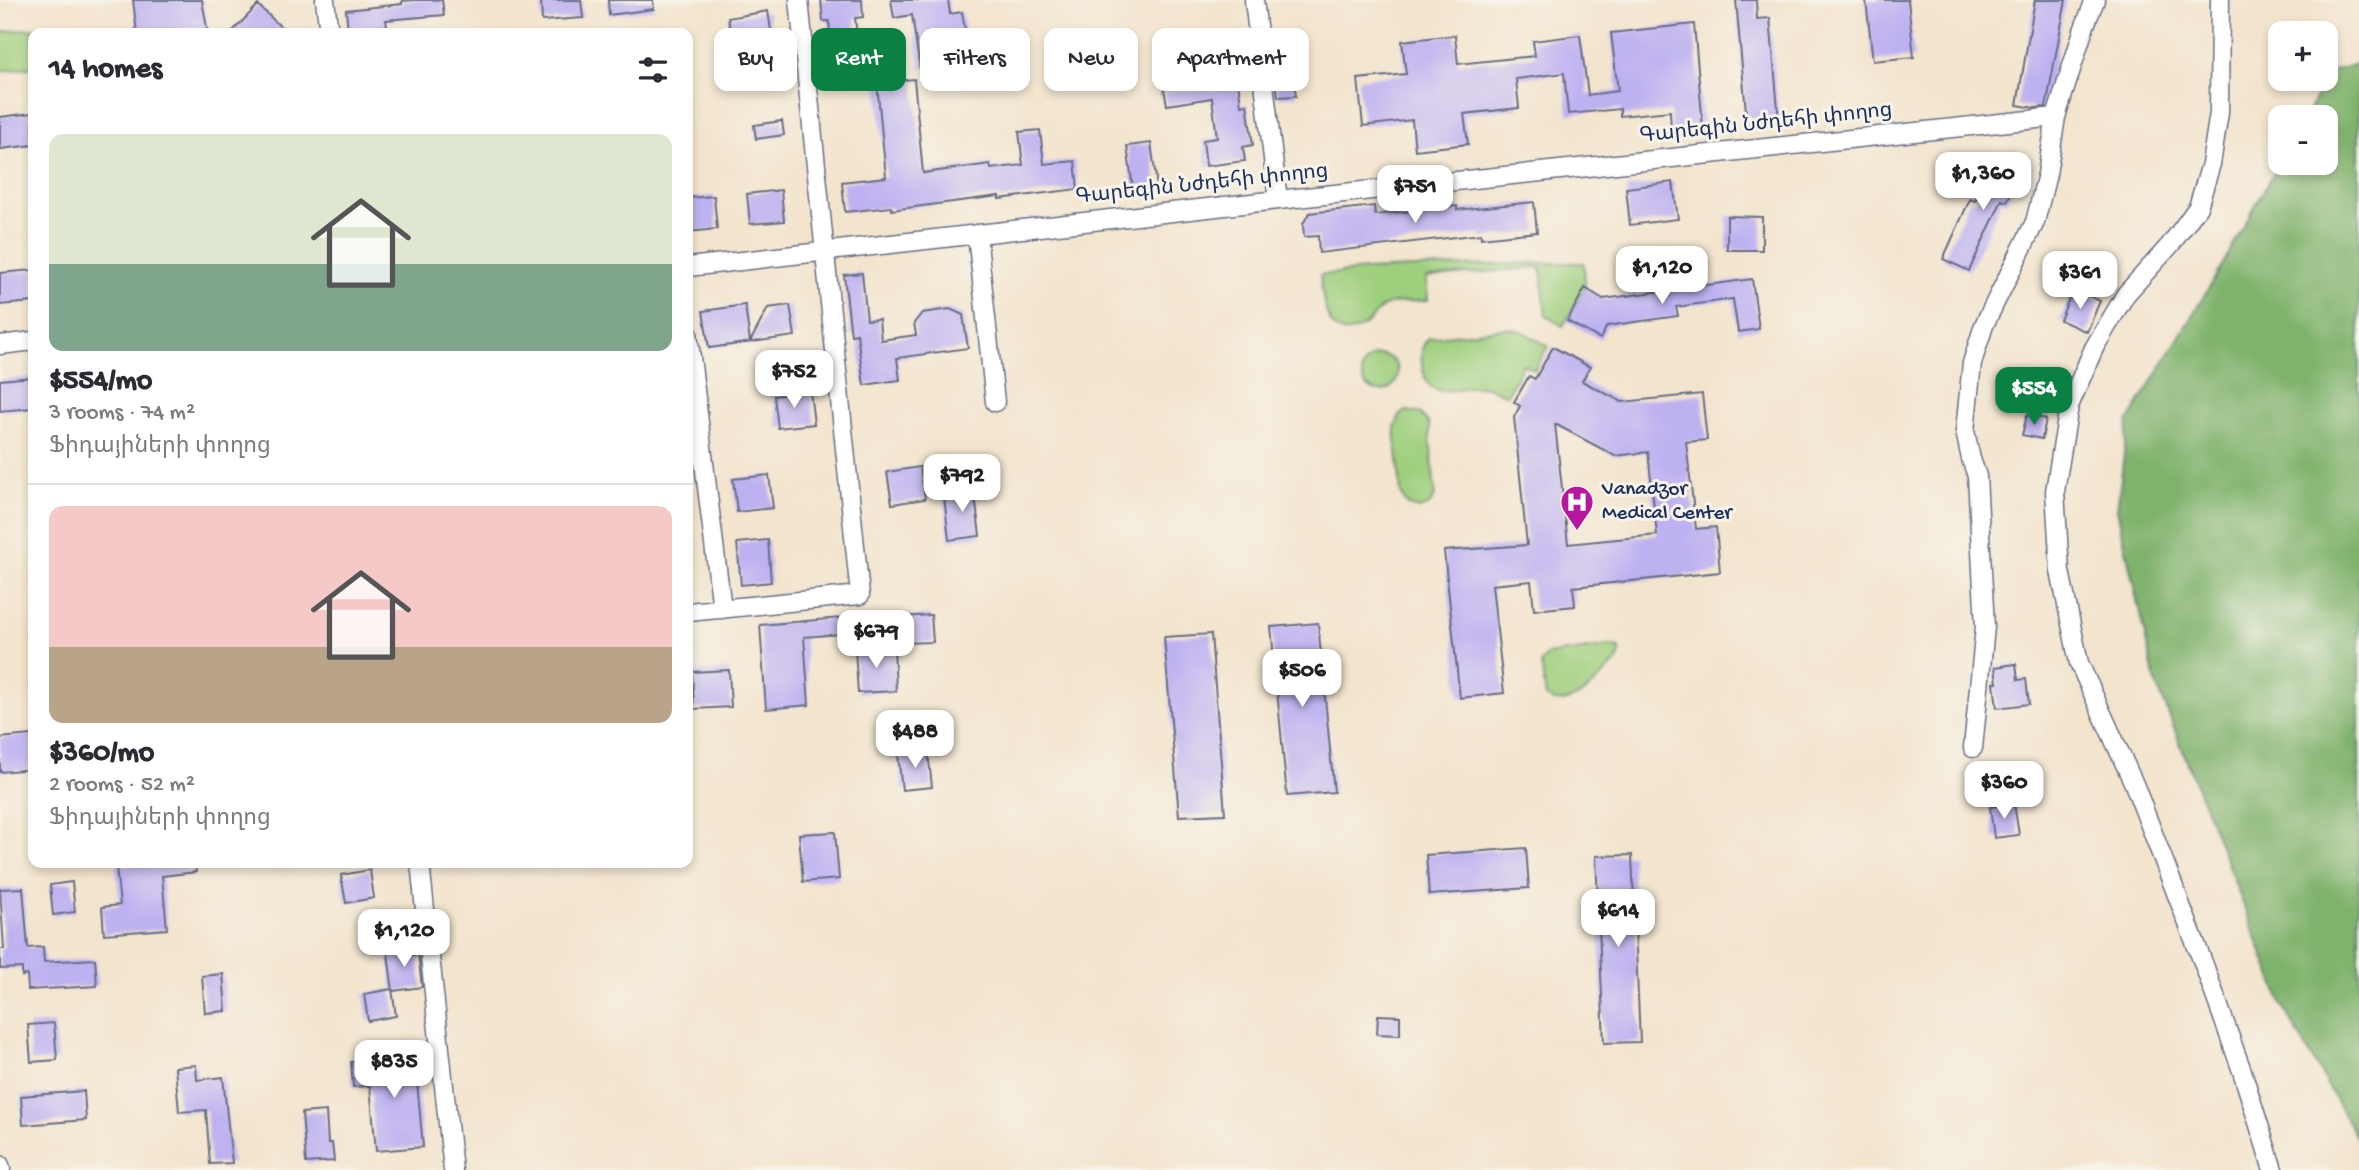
<!DOCTYPE html>
<meta charset="utf-8">
<style>
:root{--surface:#fff;--page:#f7f7f7;--text:#2b2b33;--muted:#7c7c81;--line:#e1e1e2;--accent:#0b8043}
body{margin:0;font-family:"Gochi Hand","Noto Sans Armenian",sans-serif;background:var(--page);color:var(--text);height:100vh;display:flex;flex-direction:column;font-size:26px;white-space:nowrap}
*{box-sizing:border-box;margin:0}
p{font-size:23px;color:var(--muted)}
.icon{flex:none;width:38px;height:38px;fill:none;stroke:currentColor;stroke-width:2;stroke-linecap:round;stroke-linejoin:round}
.map{position:relative;flex:1;overflow:hidden}
.panel{position:absolute;left:28px;top:28px;width:665px;height:840px;display:flex;flex-direction:column;background:var(--surface);border-radius:14px;box-shadow:0 4px 10px #0003}
.panel>*{flex:none}
.guide{position:absolute;left:714px;top:28px;width:665px;height:63px;display:flex;gap:14px}
.fabs{position:absolute;left:2268px;top:21px;display:grid;gap:14px}
.fabs a{display:grid;place-items:center;width:70px;height:70px;border-radius:14px;background:var(--surface);box-shadow:0 4px 10px #0003;font-size:35px}
.price{position:absolute;translate:-50% -60px;padding:0 16px;border-radius:14px;background:#fff;color:#222;font-size:23px;line-height:46px;filter:drop-shadow(0 2px 4px #0008)}
.price::after{content:'';position:absolute;left:50%;top:42px;width:21px;height:16px;margin-left:-10px;background:inherit;clip-path:polygon(0 0,100% 0,50% 100%)}
.price.on{background:var(--accent);color:#fff}
ul{padding:0;list-style:none}
li{display:grid;align-content:center;gap:14px;height:371px;padding:0 21px}
li+li{border-top:2px solid var(--line)}
li span{display:grid;place-items:center;height:217px;border-radius:14px;color:#555}
li>.icon{margin-inline-start:auto}
span .icon{width:126px;height:126px;fill:#fffc;stroke-width:1}
li b{font-size:30px}
h2{display:flex;justify-content:space-between;align-items:center;height:84px;padding:0 21px;font-size:30px}
.tag{padding:0 24px;border-radius:14px;background:var(--surface);box-shadow:0 4px 10px #0003;font-size:24px;line-height:63px}
.tag.on{background:var(--accent);color:#fff}
.map>svg:first-child{display:block}
.green{fill:#9fcf7d;stroke:#5d7f6e;stroke-width:2}
.forest{fill:#7fb26c;stroke:#4d7065;stroke-width:2}
.building{fill:#beb1f1;fill-rule:evenodd}
.lines{fill:none;stroke-linecap:round;stroke-linejoin:round}
.minor-casing{stroke:#676e85;stroke-width:21}
.minor{stroke:#fff;stroke-width:18}
.labels{text-anchor:middle;dominant-baseline:central;stroke-width:6;stroke-linejoin:round;paint-order:stroke}
.street-label{font-size:21px;fill:#1b2f5e;stroke:#f7f3e8}
.poi-label{font-size:21px;fill:#1b2f5e;stroke:#f7f3e8;text-anchor:start}
</style>
<div class="map">
<svg width="2359" height="1170" viewBox="0 0 2359 1170">
<rect width="100%" height="100%" fill="#f7f3e8"/>
<filter id="ink" filterUnits="userSpaceOnUse"><feTurbulence type="fractalNoise" baseFrequency=".0143" numOctaves="2"/><feDisplacementMap in="SourceGraphic" scale="14" xChannelSelector="R" yChannelSelector="G"/><feConvolveMatrix kernelMatrix="1 2 1 2 8 2 1 2 1" color-interpolation-filters="sRGB"/></filter>
<filter id="wash" filterUnits="userSpaceOnUse"><feTurbulence type="fractalNoise" baseFrequency=".00686" numOctaves="4" result="noise"/><feDisplacementMap in="SourceGraphic" scale="28" xChannelSelector="R" yChannelSelector="G"/><feGaussianBlur stdDeviation="1.57" result="paint"/><feColorMatrix in="noise" values="0 0 0 0 0 0 0 0 0 0 0 0 0 0 0 0 0 1.4 0 .05"/><feComposite in="paint" operator="in"/></filter>
<g filter="url(#wash)">
<rect width="100%" height="100%" fill="#f3e4cd"/>
<path class="green" d="M49 27 50 33H33V67L0 71V32Z
M1536 263H1584L1585 289 1563 326 1546 316 1541 268 1538 267 1426 278 1428 300C1415 302 1396 301 1384 306 1376 310 1373 320 1365 325 1326 351 1323 300 1320 275L1366 270Z
M1507 328 1521 331 1548 346 1535 370 1523 364 1507 395C1498 391 1490 387 1481 386 1450 386 1427 406 1422 363 1421 352 1421 346 1429 338Z
M1362 373a18 18 0 1 1 36 0a18 18 0 1 1-36 0Z
M1406 411 1420 413 1429 424 1435 494 1430 505 1419 509C1408 507 1403 502 1401 492L1395 428 1400 415Z
M1610 646 1619 648 1620 652 1618 660C1601 676 1573 715 1546 697L1541 663 1547 655Z"/>
<path class="forest" d="M2359 63V1142L2283 1006 2154 677 2117 509 2128 422 2216 276 2280 162 2326 163V117H2305L2330 72Z"/>
<g id="blocks">
<path class="building" d="M133 0H202L208 33H137Z
M415 0H442L444 15 386 20 387 26 348 30 346 10 402 4V1Z
M541 0H581L583 18 542 21Z
M608 0H653L654 9 609 15Z
M821 0H862L863 17 855 18 860 65 833 67 829 21H823Z
M891 0H948L950 14 962 12 967 41 986 39 988 63 957 66V63L920 69 912 15 894 18Z
M1736 0H1756L1757 19 1770 18 1779 121 1747 123Z
M1866 0H1908L1914 57 1873 61Z
M2035 0H2066L2046 107 2035 108 2017 105Z
M258 5 287 33H231Z
M768 11 771 30 778 33 781 61 752 65 744 58 735 60 728 18Z
M1694 24 1703 127 1671 130 1670 111 1620 116V109L1568 114 1564 73 1516 79 1519 108 1464 114 1468 144 1415 150 1412 120 1363 126 1358 79 1406 74 1402 41 1455 35 1458 64 1535 56 1533 41 1580 35 1588 95 1618 91 1611 33Z
M1234 50 1241 105 1247 104 1253 145 1243 147 1245 161 1206 166 1203 140 1217 138 1212 98 1167 105 1164 89 1203 83 1200 54Z
M1292 67 1296 96 1278 97 1275 69Z
M914 79 923 173 990 164 991 169 1023 165 1019 132 1040 130 1044 164 1075 161 1078 189 999 199V196L892 210 891 207 845 212 842 182 886 177 877 83Z
M33 113V145L0 149V117Z
M782 121 784 135 756 139 754 125Z
M1151 143 1157 186 1133 189 1127 146Z
M1998 153 2024 165 2007 202 2002 200 1969 271 1943 259 1970 199 1975 201Z
M1673 182 1678 219 1630 225 1626 188Z
M781 190 784 221 750 224 747 194Z
M714 196 717 229 688 232V198Z
M1534 202 1537 232 1481 238V234L1319 253 1318 236 1304 237 1303 224 1309 213 1374 206 1375 215 1457 206V210Z
M1727 216 1762 217V250H1727Z
M33 270V302L0 305V273Z
M862 273 867 320 879 319 881 340 916 335 914 323 922 313 950 309 963 315 968 348 897 358 900 380 864 385 857 334 851 335 844 275Z
M1752 279 1759 329 1738 332 1733 299 1676 307 1678 316 1607 326 1600 339 1567 321 1585 288 1603 299Z
M2073 289 2100 301 2087 332 2060 320Z
M745 305 750 342 768 308 790 305 795 336 709 348 703 311Z
M1553 347 1590 367 1582 381 1622 402 1702 394 1707 440 1686 442 1696 529 1716 527 1720 572 1573 587 1575 606 1534 610 1531 581 1492 585 1504 693 1460 698 1444 551 1527 545 1514 417 1520 406 1514 402 1529 376 1535 379ZM1555 424 1615 456 1648 452 1657 535 1568 544Z
M33 377V408L0 411V380Z
M810 391 814 424 778 428 774 396Z
M2027 415 2046 419 2042 439 2022 435Z
M920 467 925 499 892 504 887 472Z
M769 475 773 508 737 512 733 479Z
M974 487 980 536 949 540 944 497 950 490Z
M768 540 771 582 741 585 737 543Z
M931 615 933 642 903 643 901 617Z
M840 618 841 634 804 637 809 705 766 709 760 625Z
M1318 623 1334 792 1287 796 1271 627Z
M1211 634 1225 814 1179 816 1164 637Z
M894 648 896 691 858 693 855 650Z
M2016 664 2018 680 2026 679 2029 704 1997 708 1994 683H1997L1995 667Z
M729 670 731 707 694 709 692 672Z
M31 735 33 769 0 772V738Z
M928 751 932 787 902 790 898 754Z
M2014 803 2019 835 1994 838 1990 807Z
M835 832 839 879 803 882 799 834Z
M1526 848 1529 888 1429 895 1426 855Z
M1632 855 1640 1042 1604 1043 1596 856Z
M153 863H195L196 872 162 876 167 929 104 934 102 907 120 905 116 866Z
M370 870 374 898 346 903 341 875Z
M72 882 75 912 53 915 50 885Z
M23 888 28 948 43 947 44 962 95 959 97 986 28 990 27 975 22 976V968L0 969V949H4L0 889Z
M404 944 406 956 418 954 422 987 393 991 387 947Z
M223 974 226 1011 205 1013 202 976Z
M392 989 396 1016 368 1021 364 994Z
M1378 1015 1400 1016V1035L1377 1034Z
M54 1023 57 1060 31 1062 28 1025Z
M425 1057 427 1081 417 1082 423 1147 376 1151 370 1086 353 1087 351 1062Z
M196 1065 197 1080 223 1077 232 1163 210 1164 206 1110 179 1112 175 1067Z
M84 1091 86 1120 23 1125 21 1096Z
M326 1111 328 1143H332L334 1161 306 1163 302 1113Z"/>
</g>
</g>
<g filter="url(#ink)">
<use href="#blocks" fill-opacity="0" stroke="#676e85" stroke-width="2"/>
<g class="lines">
<defs>
<path id="minor" d="M325 0 329 33
M1254 0 1278 200
M2220 0 2219 113 2211 164 2198 207 2171 244 2126 294 2094 348 2069 406 2055 491 2060 571 2079 663 2134 784 2204 965 2242 1071 2273 1170
M977 234 995 402
M688 267 1278 200 2056 117
M688 333 722 609
M0 345 33 341
M688 612 860 595 799 0
M1973 748 1985 627 1977 476 1971 459 1965 431 1972 363 1984 325 2035 222 2047 174 2056 117 2084 28 2095 0
M420 863 453 1170
M0 1165 1 1170"/>
</defs>
<use href="#minor" class="minor-casing"/>
<use href="#minor" class="minor"/>
</g>
</g>
<defs>
<symbol id="hospital-pin" viewBox="-11 -11 22 30"><path d="M0 17L-7.5 6A9.5 9.5 0 1 1 7.5 6Z" fill="#b5179e" stroke="#f7f3e8"/><path d="M-5-5h3v3.5h4V-5h3V5h-3V1.5h-4V5h-3Z" fill="#fff"/></symbol>
</defs>
<g fill-rule="evenodd">
<use href="#hospital-pin" x="1558" y="483" width="38" height="52"/>
</g>
<g class="labels">
<g class="street-label">
<text transform="translate(1766 125) rotate(-6)">Գարեգին Նժդեհի փողոց</text>
<text transform="translate(1202 186) rotate(-6)">Գարեգին Նժդեհի փողոց</text>
</g>
<g class="poi-label">
<text x="1602" y="490">Vanadzor<tspan x="1602" dy="24">Medical Center</tspan></text>
</g>
</g>
</svg>
<div class="fabs">
<a>+</a>
<a>−</a>
</div>
<b class="price" style="left:1983px;top:212px">$1,360</b>
<b class="price" style="left:1415px;top:225px">$751</b>
<b class="price" style="left:1662px;top:306px">$1,120</b>
<b class="price" style="left:2080px;top:311px">$361</b>
<b class="price" style="left:794px;top:410px">$752</b>
<b class="price on" style="left:2034px;top:427px">$554</b>
<b class="price" style="left:962px;top:514px">$792</b>
<b class="price" style="left:876px;top:670px">$679</b>
<b class="price" style="left:1302px;top:709px">$506</b>
<b class="price" style="left:915px;top:770px">$488</b>
<b class="price" style="left:2004px;top:821px">$360</b>
<b class="price" style="left:1618px;top:949px">$614</b>
<b class="price" style="left:404px;top:969px">$1,120</b>
<b class="price" style="left:394px;top:1100px">$835</b>
<div class="guide">
<a class="tag">Buy</a>
<a class="tag on">Rent</a>
<a class="tag">Filters</a>
<a class="tag">New</a>
<a class="tag">Apartment</a>
</div>
<section class="panel">
<h2>14 homes<svg class="icon" aria-label="filters" viewBox="0 0 24 24"><path d="M4 7h16M4 17h16"/><circle cx="9" cy="7" r="2"/><circle cx="15" cy="17" r="2"/></svg></h2>
<ul>
<li><span style="background:linear-gradient(#dfe7d0 60%,#7fa58c 0)"><svg class="icon" aria-label="home" viewBox="0 0 24 24"><path d="M3 11l9-7 9 7M6 9v11h12V9"/></svg></span><div><b>$554/mo</b><p>3 rooms · 74 m²</p><p>Ֆիդայիների փողոց</p></div></li>
<li><span style="background:linear-gradient(#f6c9c9 65%,#b9a48a 0)"><svg class="icon" aria-label="home" viewBox="0 0 24 24"><path d="M3 11l9-7 9 7M6 9v11h12V9"/></svg></span><div><b>$360/mo</b><p>2 rooms · 52 m²</p><p>Ֆիդայիների փողոց</p></div></li>
</ul>
</section>
</div>
